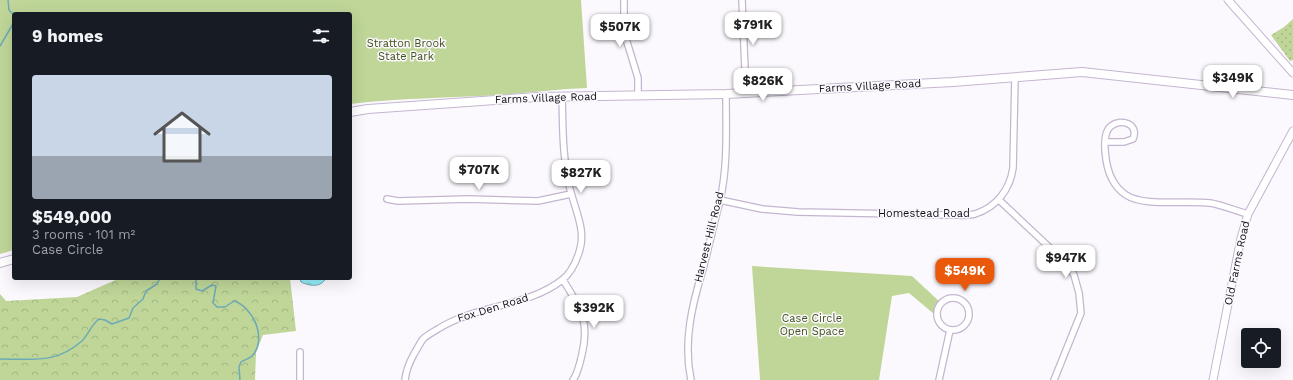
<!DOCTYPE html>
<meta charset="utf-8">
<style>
:root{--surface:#171b24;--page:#20242c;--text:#f1f3f6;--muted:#9ea1a6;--accent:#ea580c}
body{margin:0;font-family:"Work Sans",sans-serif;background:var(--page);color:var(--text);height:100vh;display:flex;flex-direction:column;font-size:15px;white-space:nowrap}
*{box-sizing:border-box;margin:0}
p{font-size:13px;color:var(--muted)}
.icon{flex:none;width:22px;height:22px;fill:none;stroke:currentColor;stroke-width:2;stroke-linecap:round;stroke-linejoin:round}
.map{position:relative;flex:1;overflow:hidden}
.side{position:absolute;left:12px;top:12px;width:340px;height:268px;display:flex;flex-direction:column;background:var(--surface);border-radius:4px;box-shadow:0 4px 16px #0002}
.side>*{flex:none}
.tools{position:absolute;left:1241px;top:328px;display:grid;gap:8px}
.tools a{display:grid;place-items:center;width:40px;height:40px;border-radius:4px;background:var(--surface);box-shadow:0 4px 16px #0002;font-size:20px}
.price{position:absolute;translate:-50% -34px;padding:0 9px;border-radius:8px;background:#fff;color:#222;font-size:13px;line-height:26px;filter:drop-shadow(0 1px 2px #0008)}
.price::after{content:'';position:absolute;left:50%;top:24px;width:12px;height:9px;margin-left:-6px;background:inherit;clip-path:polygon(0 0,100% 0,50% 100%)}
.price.selected{background:var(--accent);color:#fff}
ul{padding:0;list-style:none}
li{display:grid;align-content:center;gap:8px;height:212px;padding:0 20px}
li span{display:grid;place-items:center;height:124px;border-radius:4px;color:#555}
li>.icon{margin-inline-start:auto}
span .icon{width:72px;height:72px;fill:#fffc;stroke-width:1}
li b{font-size:17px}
h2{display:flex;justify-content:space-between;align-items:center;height:48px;padding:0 20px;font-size:17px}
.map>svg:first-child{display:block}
.grass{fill:url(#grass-dots)}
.forest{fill:url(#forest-crowns)}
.park{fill:#bfd698}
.water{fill:url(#water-waves);stroke:#6eaab6}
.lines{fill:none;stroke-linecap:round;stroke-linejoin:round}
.stream{stroke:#6eaab6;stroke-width:1.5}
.minor-casing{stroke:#c4b5d0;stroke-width:8}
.tertiary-casing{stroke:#c4b5d0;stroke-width:9}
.secondary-casing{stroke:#c4b5d0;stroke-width:10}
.minor{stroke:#fff;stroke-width:5.5}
.tertiary{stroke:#fff;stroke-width:7}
.secondary{stroke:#fff;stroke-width:8}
.labels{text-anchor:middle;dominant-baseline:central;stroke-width:3;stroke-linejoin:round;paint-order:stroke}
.park-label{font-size:11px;fill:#41531b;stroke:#fcf9fe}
.street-label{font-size:11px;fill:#120d16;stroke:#fcf9fe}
</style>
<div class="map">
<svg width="1293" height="380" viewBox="0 0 1293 380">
<defs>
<pattern id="grass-dots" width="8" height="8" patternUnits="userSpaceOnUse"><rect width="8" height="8" fill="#bfd698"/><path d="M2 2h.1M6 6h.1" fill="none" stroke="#a3b682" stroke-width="1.8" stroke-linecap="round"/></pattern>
<pattern id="forest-crowns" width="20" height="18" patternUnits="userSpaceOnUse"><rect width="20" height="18" fill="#bfd698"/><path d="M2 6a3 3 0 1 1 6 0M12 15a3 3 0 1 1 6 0" fill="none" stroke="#a3b682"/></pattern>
<pattern id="water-waves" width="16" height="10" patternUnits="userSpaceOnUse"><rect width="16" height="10" fill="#95edfb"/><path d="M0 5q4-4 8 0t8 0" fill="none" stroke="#7fcad6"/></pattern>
</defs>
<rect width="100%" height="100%" fill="#fcf9fe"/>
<path class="grass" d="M1293 19V60L1290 61 1271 35 1284 27Z"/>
<path class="forest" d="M120 278H290L296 331 263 335 256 352 255 380H0V294L6 301 77 297Z"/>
<path class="park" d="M0 0H581L587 88C557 89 528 93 499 95 449 98 399 98 350 104V14H14V250L0 254Z
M752 266 912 276 940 302 936 307 934 314 909 293 892 296 879 380H760Z"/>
<path class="water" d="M300 278H326C321 288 309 286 301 282Z"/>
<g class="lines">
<path class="stream" d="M8 0 9 10 14 15
M0 46 14 22
M196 278V289L202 291 212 285 216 286 213 303 217 307H225L234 301C253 307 268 339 252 356 249 359 244 360 241 362L239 367 240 380
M0 359C33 359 56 364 82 341 89 334 91 325 99 319L105 320 112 324 129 318 133 308 143 299 146 291 157 284 160 278"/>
<defs>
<path id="minor" d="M624 0V19L627 42 638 78V95
M742 0 746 93
M1105 142H1124L1133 139C1139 124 1122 118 1111 126 1100 134 1106 168 1112 179 1115 185 1120 191 1126 195 1144 207 1187 200 1210 203 1223 205 1236 211 1248 214
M387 199 398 201 468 199 538 201 571 194
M720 200 762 209 798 212 950 215C958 215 967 216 975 214 997 207 1010 189 1013 168L1015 78
M999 200 1065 262 1074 275 1079 293 1081 313 1054 380
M563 280C580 307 590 321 582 354 580 363 578 373 573 380
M937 314a16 16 0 1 1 32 0a16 16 0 1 1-32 0Z
M300 352V380
M405 380C406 370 409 363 414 354 417 349 420 343 423 339 427 335 433 332 438 329 475 305 528 307 562 280 571 273 577 260 580 249 585 231 577 214 572 196 569 187 567 176 566 167 562 144 563 120 562 97
M691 380C683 342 692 305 703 269 709 246 714 223 720 201 728 165 726 130 726 94
M939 380 950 330"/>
<path id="tertiary" d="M1228 0 1293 73
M1213 380 1241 238 1248 214 1293 131"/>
<path id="secondary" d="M350 112 368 109 537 97 726 94 953 82 1082 72 1293 95
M0 263 14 259"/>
</defs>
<use href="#minor" class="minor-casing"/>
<use href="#tertiary" class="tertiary-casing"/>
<use href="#secondary" class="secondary-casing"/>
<use href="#minor" class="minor"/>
<use href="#tertiary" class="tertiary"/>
<use href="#secondary" class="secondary"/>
</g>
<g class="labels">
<g class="park-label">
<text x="406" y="43">Stratton Brook<tspan x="406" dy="13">State Park</tspan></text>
<text x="812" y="318">Case Circle<tspan x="812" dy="13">Open Space</tspan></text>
</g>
<g class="street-label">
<text transform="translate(870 86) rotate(-3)">Farms Village Road</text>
<text transform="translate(546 98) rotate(-2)">Farms Village Road</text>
<text x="924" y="213">Homestead Road</text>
<text transform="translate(709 237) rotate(-76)">Harvest Hill Road</text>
<text transform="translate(1237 263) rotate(-78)">Old Farms Road</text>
<text transform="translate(493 308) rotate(-17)">Fox Den Road</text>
</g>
</g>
</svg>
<div class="tools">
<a><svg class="icon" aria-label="locate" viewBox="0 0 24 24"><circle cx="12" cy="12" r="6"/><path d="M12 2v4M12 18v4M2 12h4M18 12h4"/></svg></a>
</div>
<b class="price" style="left:753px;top:46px">$791K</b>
<b class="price" style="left:620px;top:48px">$507K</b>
<b class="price" style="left:1233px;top:99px">$349K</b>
<b class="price" style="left:763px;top:102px">$826K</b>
<b class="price" style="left:479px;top:191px">$707K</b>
<b class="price" style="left:581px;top:194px">$827K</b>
<b class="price" style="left:1066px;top:279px">$947K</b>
<b class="price selected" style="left:965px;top:292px">$549K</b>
<b class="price" style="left:594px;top:329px">$392K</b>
<section class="side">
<h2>9 homes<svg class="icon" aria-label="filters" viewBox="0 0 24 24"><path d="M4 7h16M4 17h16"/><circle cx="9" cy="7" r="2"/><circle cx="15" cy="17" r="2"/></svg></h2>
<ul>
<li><span style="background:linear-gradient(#c9d6e8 65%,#9aa5b1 0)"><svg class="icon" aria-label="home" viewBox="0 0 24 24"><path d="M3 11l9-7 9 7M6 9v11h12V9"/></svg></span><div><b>$549,000</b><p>3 rooms · 101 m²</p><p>Case Circle</p></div></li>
</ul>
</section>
</div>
